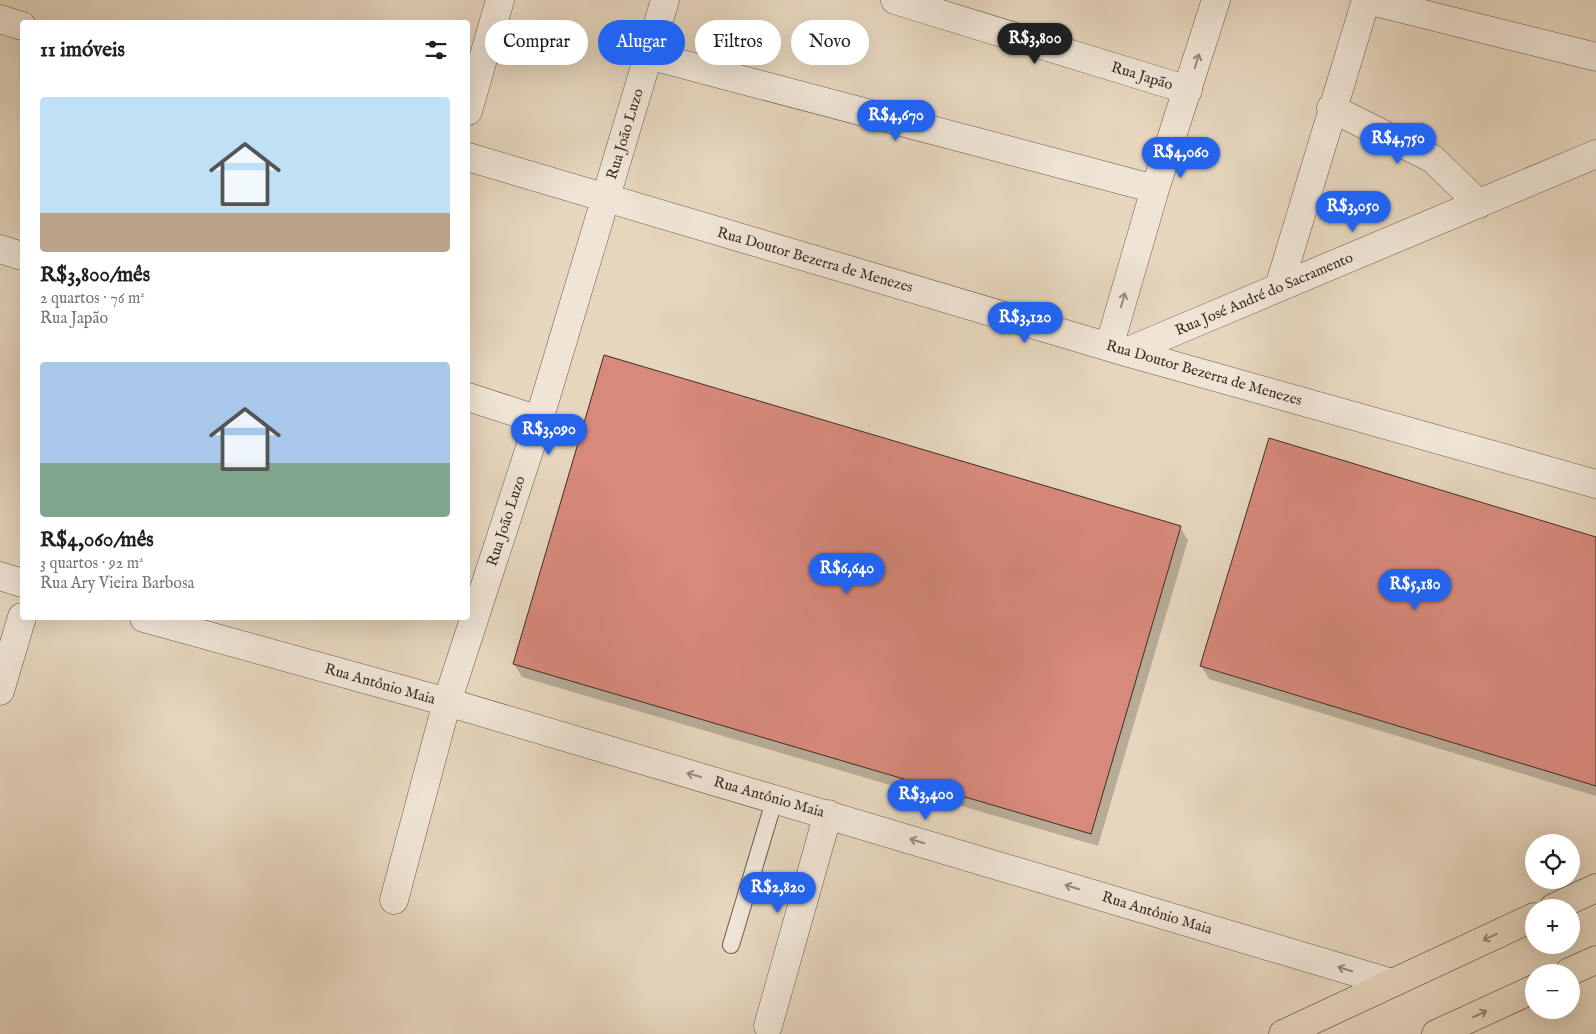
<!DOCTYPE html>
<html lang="pt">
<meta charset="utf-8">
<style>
:root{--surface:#fff;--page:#f2f2f2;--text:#202124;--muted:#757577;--accent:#2563eb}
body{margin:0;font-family:"IM FELL English",serif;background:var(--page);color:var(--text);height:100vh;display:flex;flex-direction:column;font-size:19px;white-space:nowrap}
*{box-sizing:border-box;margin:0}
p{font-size:16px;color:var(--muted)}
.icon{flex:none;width:28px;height:28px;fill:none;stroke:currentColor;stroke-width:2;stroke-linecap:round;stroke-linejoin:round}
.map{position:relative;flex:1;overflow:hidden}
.drawer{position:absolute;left:20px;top:20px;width:450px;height:600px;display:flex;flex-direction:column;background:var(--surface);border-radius:5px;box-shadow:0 5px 20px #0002}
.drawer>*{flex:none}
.hud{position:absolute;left:485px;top:20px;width:475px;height:45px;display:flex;gap:10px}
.fabs{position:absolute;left:1525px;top:834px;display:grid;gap:10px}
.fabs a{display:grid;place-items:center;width:55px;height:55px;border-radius:50%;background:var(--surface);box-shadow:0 5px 20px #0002;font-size:25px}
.price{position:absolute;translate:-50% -42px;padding:0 11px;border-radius:18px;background:var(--accent);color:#fff;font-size:16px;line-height:32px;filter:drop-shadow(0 1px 2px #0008)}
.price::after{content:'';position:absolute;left:50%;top:30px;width:15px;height:11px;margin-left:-8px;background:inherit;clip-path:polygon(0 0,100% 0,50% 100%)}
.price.selected{background:#222;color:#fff}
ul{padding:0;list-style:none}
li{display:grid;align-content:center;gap:10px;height:265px;padding:0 20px}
li span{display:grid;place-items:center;height:155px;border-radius:5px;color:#555}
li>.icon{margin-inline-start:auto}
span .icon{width:90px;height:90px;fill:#fffc;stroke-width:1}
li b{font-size:21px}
h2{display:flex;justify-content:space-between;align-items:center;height:60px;padding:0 20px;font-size:21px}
.pill{padding:0 18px;border-radius:22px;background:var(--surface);box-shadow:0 5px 20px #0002;font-size:18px;line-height:45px}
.pill.selected{background:var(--accent);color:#fff}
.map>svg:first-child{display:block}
.shadow{fill:#0003}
.building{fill:#d7897b;stroke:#3d2f26}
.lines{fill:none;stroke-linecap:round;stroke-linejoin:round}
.lane-casing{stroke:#67594c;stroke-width:18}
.street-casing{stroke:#67594c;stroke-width:29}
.primary-casing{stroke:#3d2f26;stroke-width:29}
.lane{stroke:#efe4d5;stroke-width:16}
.street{stroke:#efe4d5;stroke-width:28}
.primary{stroke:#e6d6be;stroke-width:28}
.oneway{stroke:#968a7e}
.oneway2{stroke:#928272}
.labels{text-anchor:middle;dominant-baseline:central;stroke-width:4.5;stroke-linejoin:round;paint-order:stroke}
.street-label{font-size:15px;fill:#3d2f26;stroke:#efe4d5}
</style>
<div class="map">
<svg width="1596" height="1034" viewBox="0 0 1596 1034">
<rect width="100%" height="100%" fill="#e6d6be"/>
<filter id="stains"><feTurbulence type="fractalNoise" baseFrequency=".004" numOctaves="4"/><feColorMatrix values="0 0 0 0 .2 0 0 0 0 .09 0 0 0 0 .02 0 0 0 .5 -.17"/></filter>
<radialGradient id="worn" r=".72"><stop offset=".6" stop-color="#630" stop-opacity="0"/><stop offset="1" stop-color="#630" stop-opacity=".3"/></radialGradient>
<path class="shadow" d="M1180 527 1188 540 1098 846 522 677 514 664Z
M1596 539V796L1209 679 1201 666Z"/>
<path class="building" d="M604 355 1181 526 1091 834 513 664Z
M1269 438 1596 537V786L1200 666Z"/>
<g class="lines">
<defs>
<path id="lane" d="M731 945 775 798"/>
<path id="street" d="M895 0 1188 90
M1367 0 1596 57
M0 19 22 26
M648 55 1155 189
M1331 108 1433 159 1479 204
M468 111 500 0
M468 157 1126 352 1596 484
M0 249 22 256
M1279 287 1366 0
M1109 347 1155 189 1216 0
M1126 352 1596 154
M468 397 539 420
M0 576 22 583
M144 618 447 702 1392 983
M0 691 22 617
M394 900 447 702 539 420 665 0
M768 1026 828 814"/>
<path id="primary" d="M1553 908 1596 888
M1569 972 1596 960
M1283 1034 1534 917
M1436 1034 1534 989"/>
</defs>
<use href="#lane" class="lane-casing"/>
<use href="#street" class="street-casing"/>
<use href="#primary" class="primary-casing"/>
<use href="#lane" class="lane"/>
<use href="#street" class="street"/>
<use href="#primary" class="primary"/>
</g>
<defs><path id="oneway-shaft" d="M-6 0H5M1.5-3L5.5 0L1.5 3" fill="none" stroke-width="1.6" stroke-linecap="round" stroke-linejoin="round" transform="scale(1.25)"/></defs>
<g class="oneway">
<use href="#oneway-shaft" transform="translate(1197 61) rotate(-73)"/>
<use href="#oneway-shaft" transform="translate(1123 300) rotate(-74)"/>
<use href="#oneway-shaft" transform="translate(694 775) rotate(-164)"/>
<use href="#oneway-shaft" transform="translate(917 841) rotate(-163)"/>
<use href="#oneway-shaft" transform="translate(1072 887) rotate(-163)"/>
<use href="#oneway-shaft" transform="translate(1345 969) rotate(-163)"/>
</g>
<g class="oneway2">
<use href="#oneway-shaft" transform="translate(1490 937) rotate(155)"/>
<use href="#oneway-shaft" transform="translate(1480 1014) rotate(-25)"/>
</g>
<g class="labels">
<g class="street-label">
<text transform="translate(1142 76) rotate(17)">Rua Japão</text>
<text transform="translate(625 134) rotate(-73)">Rua João Luzo</text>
<text transform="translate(815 260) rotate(16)">Rua Doutor Bezerra de Menezes</text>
<text transform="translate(1264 294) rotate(-23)">Rua José André do Sacramento</text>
<text transform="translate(1204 373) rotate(16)">Rua Doutor Bezerra de Menezes</text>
<text transform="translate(506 521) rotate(-72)">Rua João Luzo</text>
<text transform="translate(380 684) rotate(16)">Rua Antônio Maia</text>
<text transform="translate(769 797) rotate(16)">Rua Antônio Maia</text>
<text transform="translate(1157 913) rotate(17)">Rua Antônio Maia</text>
</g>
</g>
<rect width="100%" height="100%" filter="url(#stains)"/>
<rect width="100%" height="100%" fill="url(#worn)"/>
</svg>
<div class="fabs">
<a><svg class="icon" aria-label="locate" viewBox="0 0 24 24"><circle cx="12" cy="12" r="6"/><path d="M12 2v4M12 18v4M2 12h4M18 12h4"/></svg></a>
<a>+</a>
<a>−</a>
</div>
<b class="price selected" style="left:1035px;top:65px">R$3,800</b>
<b class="price" style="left:896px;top:142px">R$4,670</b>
<b class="price" style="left:1398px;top:165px">R$4,750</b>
<b class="price" style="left:1181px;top:179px">R$4,060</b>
<b class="price" style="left:1353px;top:233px">R$3,050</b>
<b class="price" style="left:1025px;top:344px">R$3,120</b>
<b class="price" style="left:549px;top:456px">R$3,090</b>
<b class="price" style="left:847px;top:595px">R$6,640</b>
<b class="price" style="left:1415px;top:611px">R$5,180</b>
<b class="price" style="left:926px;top:821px">R$3,400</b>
<b class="price" style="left:778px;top:914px">R$2,820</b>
<div class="hud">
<a class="pill">Comprar</a>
<a class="pill selected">Alugar</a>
<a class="pill">Filtros</a>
<a class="pill">Novo</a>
</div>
<section class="drawer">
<h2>11 imóveis<svg class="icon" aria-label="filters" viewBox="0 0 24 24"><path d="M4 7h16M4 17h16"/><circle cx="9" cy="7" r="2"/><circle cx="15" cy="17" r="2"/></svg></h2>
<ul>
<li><span style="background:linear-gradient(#bfe0f5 75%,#b9a48a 0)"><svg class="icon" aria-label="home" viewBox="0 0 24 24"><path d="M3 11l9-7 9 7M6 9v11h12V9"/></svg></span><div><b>R$3,800/mês</b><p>2 quartos · 76 m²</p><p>Rua Japão</p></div></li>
<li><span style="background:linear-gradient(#a9c7e8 65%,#7fa58c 0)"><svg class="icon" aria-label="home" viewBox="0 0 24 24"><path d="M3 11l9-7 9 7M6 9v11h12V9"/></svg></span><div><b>R$4,060/mês</b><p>3 quartos · 92 m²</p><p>Rua Ary Vieira Barbosa</p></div></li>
</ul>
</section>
</div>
